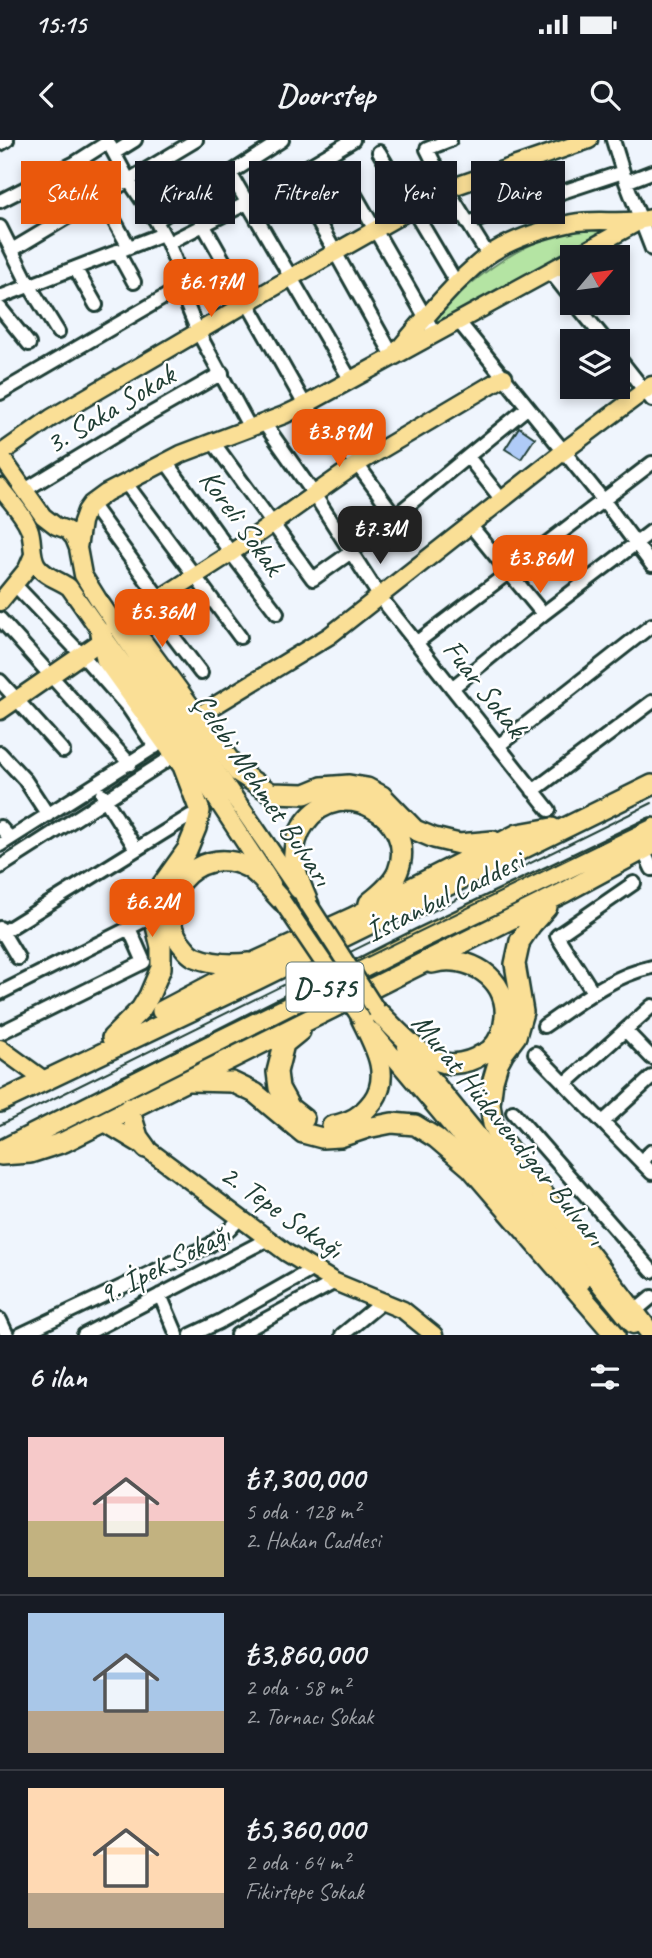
<!DOCTYPE html>
<html lang="tr">
<meta charset="utf-8">
<style>
:root{--surface:#171b24;--page:#20242c;--text:#f1f3f6;--muted:#9ea1a6;--line:#363941;--accent:#ea580c}
body{margin:0;font-family:Caveat,sans-serif;background:var(--page);color:var(--text);height:100vh;display:flex;flex-direction:column;font-size:26px;white-space:nowrap}
*{box-sizing:border-box;margin:0}
p{font-size:23px;color:var(--muted)}
.icon{flex:none;width:38px;height:38px;fill:none;stroke:currentColor;stroke-width:2;stroke-linecap:round;stroke-linejoin:round}
.map{position:relative;height:1195px;overflow:hidden}
.drawer{display:flex;flex-direction:column;background:var(--surface);flex:1}
.drawer>*{flex:none}
.hud{position:absolute;left:21px;top:21px;width:611px;height:63px;display:flex;gap:14px}
.needle{width:46px;rotate:61deg}
.controls{position:absolute;left:560px;top:105px;display:grid;gap:14px}
.controls a{display:grid;place-items:center;width:70px;height:70px;border-radius:0px;background:var(--surface);box-shadow:0 4px 10px #0003;font-size:35px}
.price{position:absolute;translate:-50% -60px;padding:0 16px;border-radius:14px;background:var(--accent);color:#fff;font-size:23px;line-height:46px;filter:drop-shadow(0 2px 4px #0008)}
.price::after{content:'';position:absolute;left:50%;top:42px;width:21px;height:16px;margin-left:-10px;background:inherit;clip-path:polygon(0 0,100% 0,50% 100%)}
.price.active{background:#222;color:#fff}
ul{padding:0;list-style:none}
li{display:flex;align-items:center;gap:21px;height:175px;padding:0 28px}
li+li{border-top:2px solid var(--line)}
li span{display:grid;place-items:center;flex:none;width:196px;height:140px;border-radius:0px;color:#555}
li>.icon{margin-inline-start:auto}
span .icon{width:84px;height:84px;fill:#fffc;stroke-width:1}
li b{font-size:30px}
h2{display:flex;justify-content:space-between;align-items:center;height:84px;padding:0 28px;font-size:30px}
.pill{padding:0 24px;border-radius:0px;background:var(--surface);box-shadow:0 4px 10px #0003;font-size:24px;line-height:63px}
.pill.active{background:var(--accent);color:#fff}
.status{display:flex;justify-content:space-between;align-items:center;height:49px;padding:0 35px;background:var(--surface);direction:ltr}
.status svg{height:19px;fill:currentColor}
header{display:flex;justify-content:space-between;align-items:center;height:91px;padding:0 28px;background:var(--surface);font-size:32px;font-weight:700}
.map>svg:first-child{display:block}
.green{fill:#b4e4a3;stroke:#6a906c;stroke-width:2}
.building{fill:#afcbf7;stroke:#1f3d34;stroke-width:2}
.lines{fill:none;stroke-linecap:round;stroke-linejoin:round}
.minor-casing{stroke:#1f3d34;stroke-width:18}
.major-casing{stroke:#1f3d34;stroke-width:21}
.highway-casing{stroke:#1f3d34;stroke-width:24}
.minor{stroke:#fff;stroke-width:12}
.major{stroke:#fadf96;stroke-width:16}
.highway{stroke:#fadf96;stroke-width:19}
.tram{stroke:#1f3d34;stroke-width:2}
.major-bridge-casing{stroke:#1f3d34;stroke-width:21;stroke-linecap:butt}
.major-bridge{stroke:#fadf96;stroke-width:16}
.labels{text-anchor:middle;dominant-baseline:central;stroke-width:5;stroke-linejoin:round;paint-order:stroke}
.shield{fill:#fff;stroke:#627771;stroke-width:2}
.shield-label{font-size:28px;font-weight:bold;fill:#1f3d34}
.street-label{font-size:30px;fill:#1f3d34;stroke:#fff}
</style>
<div class="status"><b>15:15</b><svg viewBox="0 0 49 12"><path d="M0 12V9h3v3zM5 12V6h3v6zM10 12V3h3v9zM15 12V0h3v12zM26 1h20v11H26zM47 4h2v5h-2z"/></svg></div>
<header><svg class="icon" aria-label="back" viewBox="0 0 24 24"><path d="M15 5l-7 7 7 7"/></svg>Doorstep<svg class="icon" aria-label="search" viewBox="0 0 24 24"><circle cx="10" cy="10" r="6"/><path d="M15 15l6 6"/></svg></header>
<div class="map">
<svg width="652" height="1195" viewBox="0 0 652 1195">
<rect width="100%" height="100%" fill="#eff5fd"/>
<filter id="ink" filterUnits="userSpaceOnUse"><feTurbulence type="fractalNoise" baseFrequency=".0143" numOctaves="2"/><feDisplacementMap in="SourceGraphic" scale="14" xChannelSelector="R" yChannelSelector="G"/><feConvolveMatrix kernelMatrix="1 2 1 2 8 2 1 2 1" color-interpolation-filters="sRGB"/></filter>
<g filter="url(#ink)">
<path class="green" d="M614 88 435 186 431 179C475 138 519 99 580 90 591 88 603 89 614 88Z"/>
<path class="building" d="M519 287 535 298 521 319 505 309Z"/>
<g class="lines">
<defs>
<path id="minor" d="M107 0 129 41 156 81 168 103 175 120 180 148 198 192 250 288
M450 0 427 9 447 49 488 115
M613 0 626 42 652 109
M0 4 7 0
M379 12 457 144
M114 13 135 0
M230 33 350 239
M347 41 435 194
M626 42 652 32
M101 57 129 107
M306 60 393 216
M0 61 75 23 108 2
M156 81 282 0
M468 83 623 32
M204 86 305 265 357 324 395 376
M0 87 29 145 58 192
M168 103 247 63 353 0
M12 110 196 0
M117 111 134 142
M75 128 96 165
M550 131 572 159
M0 157 163 94
M575 163 606 201
M0 168 29 204
M459 182 604 361 652 425
M618 217 652 260
M0 253 180 148
M264 283 314 354 380 457 549 670
M213 302 313 439 351 412 528 267
M468 317 502 360
M166 322 231 413 277 473
M125 342 240 497
M25 350 145 277 222 233
M91 364 160 459
M471 386 543 474
M15 445 82 515 128 567 155 607
M150 466 201 533
M0 479 130 624
M416 503 652 323
M0 541 63 611
M452 548 543 474 652 391
M498 606 652 485
M0 613 25 640 48 675
M533 651 652 562
M102 654 136 709
M0 687 10 698
M0 705 159 604
M643 710 652 729
M0 727 172 617
M0 788 18 818
M0 794 190 676
M593 852 557 796 634 743
M0 853 141 782
M544 886C578 863 611 836 652 827
M625 890 652 918
M0 893 144 822 129 788
M535 913 652 1033
M565 944 652 866
M513 972 652 1131
M603 982 652 937
M641 1021 652 1011
M160 1155 177 1195
M634 1172 652 1157
M0 1180 7 1195
M20 1195 210 1105 230 1089 240 1078
M84 1195 268 1099
M191 1195 219 1182 313 1129
M237 1195 335 1142
M342 1195 381 1163"/>
<path id="major" d="M575 117 638 82
M398 210C423 180 456 140 487 116 509 100 545 89 572 83 598 78 626 85 652 78
M0 314 51 278 290 138 447 49 589 0
M0 315 43 376 56 386 67 390 74 398 78 408 83 435 98 459 298 750
M0 347C9 360 23 373 29 388 34 400 30 414 37 425 44 436 59 440 69 447L184 610 272 744
M78 408 82 382 86 371 91 364 106 353 181 314 284 275 305 265 572 119
M0 462 27 429 33 415
M131 477 231 413 357 324 504 237
M0 571 97 504
M201 574 329 496 564 311 652 245
M372 891 582 1142
M406 907 633 1185
M0 908 44 940
M103 982 146 1008 287 1113 335 1142 403 1170 434 1195"/>
<path id="highway" d="M115 484 140 499 238 632 271 653 305 654 322 647 349 645 367 648 382 656 415 690 434 698 459 704 493 701
M101 493 106 519 183 626 200 671 196 688 187 710 162 745 157 764 156 786 161 807V828L149 856 141 869 112 898
M309 765C303 750 295 734 294 718 293 707 298 692 305 683 340 633 419 677 398 731 393 744 379 755 369 763
M547 767 531 785 520 801 515 824 523 872 516 896 504 912 498 923 493 940 490 964 493 984 500 998 652 1195
M249 823C231 825 212 824 195 817 191 815 187 811 184 807 144 763 196 701 247 727 260 734 271 750 282 761
M162 871 253 823 352 778 518 694 552 688
M377 871C396 889 418 917 445 923 454 925 468 922 476 918 480 915 486 913 490 910 500 901 504 889 505 877 508 838 468 813 432 823
M300 891 284 904 277 932 279 948 290 968 304 979
M190 941 232 942 255 953 303 993 322 998 340 997 367 988 392 983 415 985 436 998 471 1028 615 1195
M0 962 256 840 652 645
M129 968 138 997 146 1008
M332 986C351 982 361 977 373 961 392 934 374 905 361 878
M0 1011 420 799 652 688
M1 1015 30 1013 64 1002 565 752 652 705"/>
</defs>
<use href="#minor" class="minor-casing"/>
<use href="#major" class="major-casing"/>
<use href="#highway" class="highway-casing"/>
<use href="#minor" class="minor"/>
<use href="#major" class="major"/>
<use href="#highway" class="highway"/>
<path class="tram" d="M113 941 652 678
M0 985 652 663"/>
<defs>
<path id="major-bridge" d="M282 761 361 878
M309 765 377 871"/>
</defs>
<use href="#major-bridge" class="major-bridge-casing"/>
<use href="#major-bridge" class="major-bridge"/>
</g>
</g>
<g class="labels">
<rect class="shield" x="286.5" y="822.5" width="77" height="49" rx="5"/>
<g class="shield-label">
<text x="325" y="847">D-575</text>
</g>
<g class="street-label">
<text transform="translate(110 269) rotate(-31)">3. Saka Sokak</text>
<text transform="translate(242 382) rotate(54)">Koreli Sokak</text>
<text transform="translate(485 548) rotate(52)">Fuar Sokak</text>
<text transform="translate(263 649) rotate(56)">Çelebi Mehmet Bulvarı</text>
<text transform="translate(444 756) rotate(-26)">İstanbul Caddesi</text>
<text transform="translate(509 989) rotate(51)">Murat Hüdavendigar Bulvarı</text>
<text transform="translate(282 1071) rotate(35)">2. Tepe Sokağı</text>
<text transform="translate(164 1124) rotate(-27)">9. İpek Sokağı</text>
</g>
</g>
</svg>
<div class="controls">
<a><svg class="needle" viewBox="-14 -14 28 28"><path d="M0-13l5 13h-10z" fill="#e53935"/><path d="M0 13l5-13h-10z" fill="#9ea1a6"/></svg></a>
<a><svg class="icon" aria-label="layers" viewBox="0 0 24 24"><path d="M12 4l9 5-9 5-9-5zM3 14l9 5 9-5"/></svg></a>
</div>
<b class="price" style="left:211px;top:179px">₺6.17M</b>
<b class="price" style="left:339px;top:329px">₺3.89M</b>
<b class="price active" style="left:380px;top:426px">₺7.3M</b>
<b class="price" style="left:540px;top:455px">₺3.86M</b>
<b class="price" style="left:162px;top:509px">₺5.36M</b>
<b class="price" style="left:152px;top:799px">₺6.2M</b>
<div class="hud">
<a class="pill active">Satılık</a>
<a class="pill">Kiralık</a>
<a class="pill">Filtreler</a>
<a class="pill">Yeni</a>
<a class="pill">Daire</a>
</div>
</div>
<section class="drawer">
<h2>6 ilan<svg class="icon" aria-label="filters" viewBox="0 0 24 24"><path d="M4 7h16M4 17h16"/><circle cx="9" cy="7" r="2"/><circle cx="15" cy="17" r="2"/></svg></h2>
<ul>
<li><span style="background:linear-gradient(#f6c9c9 60%,#c2b280 0)"><svg class="icon" aria-label="home" viewBox="0 0 24 24"><path d="M3 11l9-7 9 7M6 9v11h12V9"/></svg></span><div><b>₺7,300,000</b><p>5 oda · 128 m²</p><p>2. Hakan Caddesi</p></div></li>
<li><span style="background:linear-gradient(#a9c7e8 70%,#b9a48a 0)"><svg class="icon" aria-label="home" viewBox="0 0 24 24"><path d="M3 11l9-7 9 7M6 9v11h12V9"/></svg></span><div><b>₺3,860,000</b><p>2 oda · 58 m²</p><p>2. Tornacı Sokak</p></div></li>
<li><span style="background:linear-gradient(#ffd9b3 75%,#b9a48a 0)"><svg class="icon" aria-label="home" viewBox="0 0 24 24"><path d="M3 11l9-7 9 7M6 9v11h12V9"/></svg></span><div><b>₺5,360,000</b><p>2 oda · 64 m²</p><p>Fikirtepe Sokak</p></div></li>
</ul>
</section>
